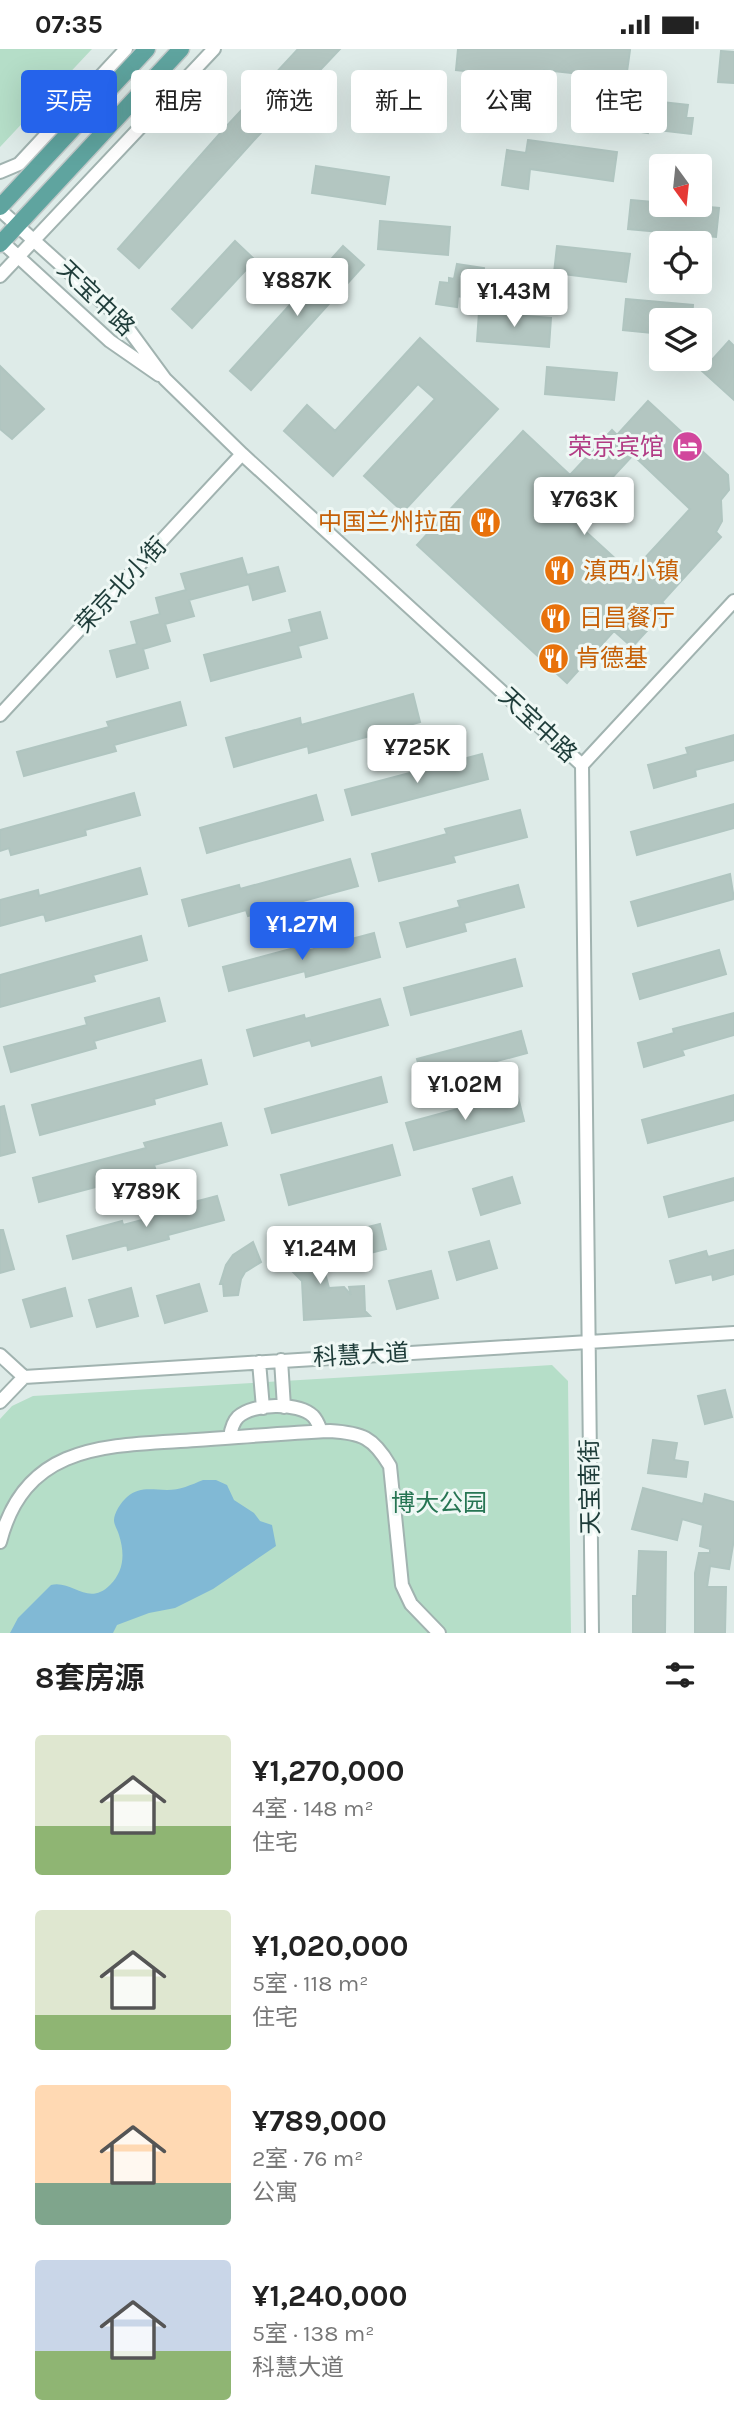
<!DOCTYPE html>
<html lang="zh">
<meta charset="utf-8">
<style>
:root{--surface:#fff;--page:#f6f6f6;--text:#222;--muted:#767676;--accent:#2563eb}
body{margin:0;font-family:Karla,"Noto Sans SC",sans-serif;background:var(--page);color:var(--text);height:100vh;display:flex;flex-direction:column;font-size:26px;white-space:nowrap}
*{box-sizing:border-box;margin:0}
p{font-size:23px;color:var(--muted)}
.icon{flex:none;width:38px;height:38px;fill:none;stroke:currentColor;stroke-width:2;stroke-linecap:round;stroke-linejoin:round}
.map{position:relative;height:1584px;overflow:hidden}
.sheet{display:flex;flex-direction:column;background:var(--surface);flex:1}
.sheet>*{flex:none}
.top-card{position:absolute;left:21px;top:21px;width:693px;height:63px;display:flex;gap:14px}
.needle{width:46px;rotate:165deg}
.fabs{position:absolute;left:649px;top:105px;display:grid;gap:14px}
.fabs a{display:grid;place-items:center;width:63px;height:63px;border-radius:7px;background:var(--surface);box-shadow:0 7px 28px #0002;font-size:35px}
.price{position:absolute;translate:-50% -60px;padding:0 16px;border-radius:7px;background:#fff;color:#222;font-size:23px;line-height:46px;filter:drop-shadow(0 2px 4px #0008)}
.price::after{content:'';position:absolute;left:50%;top:42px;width:21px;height:16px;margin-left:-10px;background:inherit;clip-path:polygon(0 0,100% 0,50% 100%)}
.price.selected{background:var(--accent);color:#fff}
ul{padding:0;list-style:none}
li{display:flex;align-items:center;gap:21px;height:175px;padding:0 35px}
li span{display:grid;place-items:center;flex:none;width:196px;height:140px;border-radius:7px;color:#555}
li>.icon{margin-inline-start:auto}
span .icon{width:84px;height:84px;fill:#fffc;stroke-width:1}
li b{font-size:30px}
h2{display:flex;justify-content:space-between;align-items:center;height:84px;padding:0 35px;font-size:30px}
.chip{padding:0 24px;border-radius:7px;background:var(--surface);box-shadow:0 7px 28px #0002;font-size:24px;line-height:63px}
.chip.selected{background:var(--accent);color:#fff}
.status{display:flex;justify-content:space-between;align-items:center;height:49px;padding:0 35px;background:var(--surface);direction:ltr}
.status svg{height:19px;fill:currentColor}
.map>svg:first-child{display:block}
.green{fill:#b5dec8}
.water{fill:#81b9d5}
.building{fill:#b3c6c1;stroke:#b0c5c0;stroke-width:2;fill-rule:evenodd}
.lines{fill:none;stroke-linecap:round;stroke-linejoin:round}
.minor-casing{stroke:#a1b3b0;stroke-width:16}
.major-casing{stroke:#c0c8c8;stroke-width:19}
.minor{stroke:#fff;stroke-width:12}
.major{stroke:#5fa49f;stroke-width:16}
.labels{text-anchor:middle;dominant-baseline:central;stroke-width:6;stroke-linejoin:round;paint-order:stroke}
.street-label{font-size:24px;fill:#1e3c39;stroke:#eff8f5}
.hotel-label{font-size:24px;fill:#b23c85;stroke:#eff8f5;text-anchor:end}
.food-label{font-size:24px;fill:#c56008;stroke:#eff8f5;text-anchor:start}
.park-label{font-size:24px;fill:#267553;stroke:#eff8f5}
</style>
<div class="status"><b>07:35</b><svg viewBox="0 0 49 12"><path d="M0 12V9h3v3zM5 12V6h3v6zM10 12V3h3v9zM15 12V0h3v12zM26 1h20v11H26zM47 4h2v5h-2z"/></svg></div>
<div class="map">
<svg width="734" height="1584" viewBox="0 0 734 1584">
<rect width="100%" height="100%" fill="#deebe8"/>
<path class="green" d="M0 0H92L0 98Z
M552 1316 568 1332 571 1584H0V1370L12 1357 33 1347Z"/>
<path class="water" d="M203 1431H216L227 1436 234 1451 254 1464 260 1472 272 1476 276 1497 213 1540 175 1559 149 1564 117 1576 113 1584H10L18 1569 51 1536C73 1531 88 1558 110 1536 124 1522 125 1505 119 1486 118 1482 114 1476 114 1471 114 1464 121 1453 127 1448 140 1437 152 1441 167 1441 180 1441 191 1436 203 1431Z"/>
<path class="building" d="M298 0H340L256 89 139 219 118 200 223 81Z
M458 0H625L630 1 626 30 544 21 543 30 456 21Z
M721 2 734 3V34L718 33Z
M357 41 436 49 433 78 354 70Z
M625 49 688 56 686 69H693L691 85 649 80 648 84 622 80Z
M528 91 617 103 613 132 530 120 528 140 502 136 507 101 526 104Z
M316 117 389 128 385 155 312 144Z
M631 151 719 159 716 188 628 180Z
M380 172 450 178 448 206 378 200Z
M235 192 255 211 192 279 172 260Z
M343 197 364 216 251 341 230 322Z
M557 197 630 205 626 233 554 224Z
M457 215 484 219 481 245 462 243V248L458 247 457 258 436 255 440 233 449 234V229L454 230Z
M626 250 693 256 692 271H662V285L623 281Z
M479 263 551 269 549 298 477 292Z
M420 289 498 360 403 463 364 427 435 350 418 335 333 427 284 382 307 356 335 382Z
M729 292 734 297V351L702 322Z
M0 317 44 360 12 390 0 380Z
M547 318 617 324 614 351 545 345Z
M648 352 728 426 729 441 721 451 722 472 716 483 721 488 662 553 668 559 632 598 614 582 567 634 417 496 523 382 570 426 612 381 617 386ZM633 406 690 460 631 524 573 471Z
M242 509 247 526 278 518 285 542 253 551 249 535 189 551 194 567 165 575 170 592 143 600 148 619 117 628 110 602 137 595 131 573 160 565 156 549 186 541 181 525Z
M320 563 327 589 298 597 301 608 211 632 204 606 292 583 289 571Z
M413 645 420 673 309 704 308 697 234 718 226 689 300 669 301 676Z
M180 653 186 676 114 696 116 702 24 727 17 703 109 678 107 673Z
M734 686V711L695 721 696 727 654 739 648 716 688 705 686 699Z
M482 705 488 730 352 766 345 741Z
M134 744 140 766 85 781 86 786 11 806 9 799 0 802V781Z
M316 746 323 771 207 804 200 779Z
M734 755V779L637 806 631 783Z
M520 761 527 788 453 807 455 813 379 832 372 805 447 785 445 780Z
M350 810 358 837 248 867 246 861 189 877 182 851 239 836 240 840Z
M140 819 147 845 46 872 44 865 0 877V851L38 841 39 847Z
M730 825 734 850 638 877 631 853Z
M518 836 524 858 464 874 466 882 407 898 400 874 460 858 458 852Z
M374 884 380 908 306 928 305 922 229 942 223 918 298 898 299 904Z
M141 887 147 911 93 926 95 932 0 958V926Z
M719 901 726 925 640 950 633 925Z
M515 910 522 937 411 966 404 939Z
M159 949 165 972 94 992 96 999 11 1023 4 998 87 976 85 969Z
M380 950 388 976 312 997 310 991 254 1007 247 981 304 966 305 970Z
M734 964V986L682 1001 684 1006 644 1018 638 994 674 984 673 980Z
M521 982 527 1004 423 1032 417 1010Z
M201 1011 207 1035 154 1050 155 1055 40 1086 32 1056Z
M381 1028 387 1053 272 1084 265 1060Z
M517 1044 524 1072 414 1101 406 1074Z
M734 1046V1071L648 1094 642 1071Z
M4 1057 15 1103 0 1107V1058Z
M221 1074 227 1096 154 1116 156 1122 39 1153 33 1129 146 1099 144 1094Z
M392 1096 400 1126 289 1156 281 1126Z
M512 1128 520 1154 481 1166 473 1140Z
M734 1129V1151L669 1168 664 1148Z
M217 1147 224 1171 168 1186 169 1190 128 1201 127 1196 73 1210 67 1187 122 1172 123 1176 161 1166 160 1162Z
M380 1175 386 1200 342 1211 336 1186Z
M0 1181H3L14 1220 0 1224Z
M280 1188 301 1192 298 1193 316 1206 321 1211 318 1213 325 1224 329 1239 344 1238 351 1246 349 1238 364 1237 365 1262 370 1267 304 1271 302 1232 290 1220 278 1216 283 1201 277 1204Z
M489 1192 497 1219 457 1231 449 1203Z
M253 1193 261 1213 245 1223 241 1230 238 1246 224 1247 223 1235H220L226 1216 233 1206Z
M734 1201V1225L713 1231 712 1225 676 1234 670 1212 706 1202 708 1208Z
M431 1222 438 1249 397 1260 389 1232Z
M199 1235 207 1262 165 1274 157 1247Z
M65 1239 72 1267 31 1278 23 1251Z
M131 1239 138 1267 97 1278 89 1251Z
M725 1341 732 1368 705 1375 698 1347Z
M653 1391 677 1394 674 1411 688 1413 686 1428 648 1424Z
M643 1439 703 1455 705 1445 734 1453V1490L729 1520 710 1517 707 1538H726L725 1584H695V1524L699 1504H710V1500L700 1497 703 1476 682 1470 677 1491 632 1480Z
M639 1502 666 1503 665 1584H633V1547H637Z"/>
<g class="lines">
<defs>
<path id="minor" d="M0 123 19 115 126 0
M0 161 121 270 165 330 242 405 582 716 592 1584
M0 191 110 292 159 326
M0 227 214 0
M0 666 242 405
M582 716 734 552
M0 1306 24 1328
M281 1311 284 1358
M259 1313 263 1359
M0 1353 24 1328 734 1284
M230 1388C231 1381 233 1373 238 1368 253 1354 298 1353 313 1367 317 1371 319 1377 321 1382
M0 1493C26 1392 110 1397 196 1391 240 1388 285 1384 330 1382 362 1384 373 1388 390 1417L402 1536 411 1555 439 1584"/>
<path id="major" d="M0 158 147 0
M0 195 181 0"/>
</defs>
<use href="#minor" class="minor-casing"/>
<use href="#major" class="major-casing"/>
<use href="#minor" class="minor"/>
<use href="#major" class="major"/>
</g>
<defs>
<symbol id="hotel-disc" viewBox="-11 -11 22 22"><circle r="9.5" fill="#d1479c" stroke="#eff8f5"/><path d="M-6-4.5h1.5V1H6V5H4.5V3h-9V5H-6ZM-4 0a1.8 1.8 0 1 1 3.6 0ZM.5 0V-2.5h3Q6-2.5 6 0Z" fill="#fff"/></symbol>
<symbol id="restaurant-disc" viewBox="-11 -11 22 22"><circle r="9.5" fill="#e8710a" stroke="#eff8f5"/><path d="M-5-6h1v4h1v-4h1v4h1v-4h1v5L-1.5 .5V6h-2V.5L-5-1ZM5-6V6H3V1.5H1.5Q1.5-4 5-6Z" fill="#fff"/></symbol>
</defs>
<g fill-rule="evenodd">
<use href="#hotel-disc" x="670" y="380" width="35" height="35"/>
<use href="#restaurant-disc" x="468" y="456" width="35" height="35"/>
<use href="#restaurant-disc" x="542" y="504" width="35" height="35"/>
<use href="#restaurant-disc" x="538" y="552" width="35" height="35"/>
<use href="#restaurant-disc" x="536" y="592" width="35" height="35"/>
</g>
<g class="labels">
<g class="street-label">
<text transform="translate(96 249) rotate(44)">天宝中路</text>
<text transform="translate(121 536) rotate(-47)">荣京北小街</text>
<text transform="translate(538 676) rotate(43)">天宝中路</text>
<text transform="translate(361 1306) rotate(-3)">科慧大道</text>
<text transform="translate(590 1438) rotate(-91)">天宝南街</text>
</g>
<g class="hotel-label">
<text x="664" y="398">荣京宾馆</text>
</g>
<g class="food-label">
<text x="462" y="473" text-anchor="end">中国兰州拉面</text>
<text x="583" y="522">滇西小镇</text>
<text x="579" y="569">日昌餐厅</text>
<text x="576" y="609">肯德基</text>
</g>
<g class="park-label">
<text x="439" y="1454">博大公园</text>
</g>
</g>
</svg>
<div class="fabs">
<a><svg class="needle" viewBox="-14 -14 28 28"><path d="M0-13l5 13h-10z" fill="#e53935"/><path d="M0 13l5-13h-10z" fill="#767676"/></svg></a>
<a><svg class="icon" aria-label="locate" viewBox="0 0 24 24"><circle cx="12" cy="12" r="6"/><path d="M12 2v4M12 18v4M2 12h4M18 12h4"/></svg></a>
<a><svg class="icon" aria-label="layers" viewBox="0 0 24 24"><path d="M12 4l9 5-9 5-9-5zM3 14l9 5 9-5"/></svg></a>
</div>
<b class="price" style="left:297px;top:269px">¥887K</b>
<b class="price" style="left:514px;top:280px">¥1.43M</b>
<b class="price" style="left:584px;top:488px">¥763K</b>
<b class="price" style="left:417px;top:736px">¥725K</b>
<b class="price selected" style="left:302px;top:913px">¥1.27M</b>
<b class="price" style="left:465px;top:1073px">¥1.02M</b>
<b class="price" style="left:146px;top:1180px">¥789K</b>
<b class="price" style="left:320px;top:1237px">¥1.24M</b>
<div class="top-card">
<a class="chip selected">买房</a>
<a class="chip">租房</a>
<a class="chip">筛选</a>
<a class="chip">新上</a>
<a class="chip">公寓</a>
<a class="chip">住宅</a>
</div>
</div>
<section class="sheet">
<h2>8套房源<svg class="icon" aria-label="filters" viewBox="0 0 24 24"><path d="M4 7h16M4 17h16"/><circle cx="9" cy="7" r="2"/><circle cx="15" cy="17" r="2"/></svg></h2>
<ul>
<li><span style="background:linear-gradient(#dfe7d0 65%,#8fb573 0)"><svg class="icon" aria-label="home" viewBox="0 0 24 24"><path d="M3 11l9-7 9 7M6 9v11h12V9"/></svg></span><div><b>¥1,270,000</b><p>4室 · 148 m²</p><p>住宅</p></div></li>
<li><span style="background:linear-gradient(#dfe7d0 75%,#8fb573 0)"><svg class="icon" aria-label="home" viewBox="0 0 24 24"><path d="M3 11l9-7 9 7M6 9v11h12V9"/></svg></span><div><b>¥1,020,000</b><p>5室 · 118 m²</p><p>住宅</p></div></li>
<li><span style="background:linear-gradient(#ffd9b3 70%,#7fa58c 0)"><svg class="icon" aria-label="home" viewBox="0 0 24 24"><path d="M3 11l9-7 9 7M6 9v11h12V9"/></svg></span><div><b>¥789,000</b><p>2室 · 76 m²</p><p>公寓</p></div></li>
<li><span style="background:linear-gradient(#c9d6e8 65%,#8fb573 0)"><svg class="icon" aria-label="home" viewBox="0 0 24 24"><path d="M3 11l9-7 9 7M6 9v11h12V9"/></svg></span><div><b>¥1,240,000</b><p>5室 · 138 m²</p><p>科慧大道</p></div></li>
</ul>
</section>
